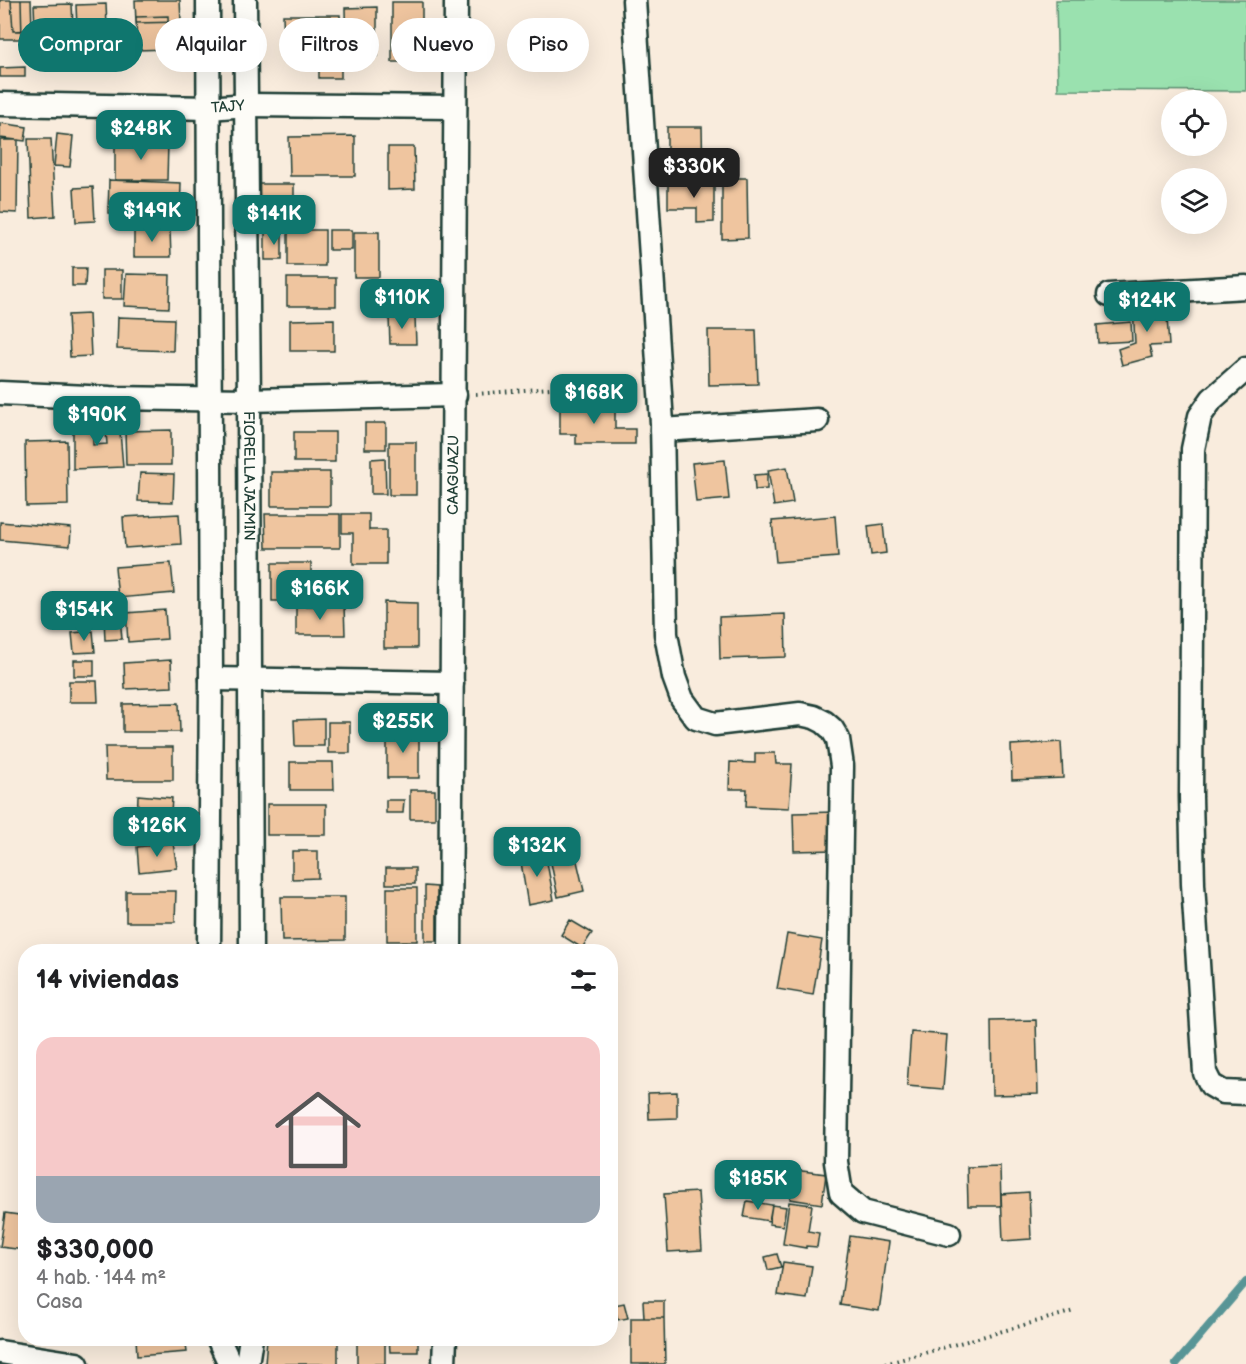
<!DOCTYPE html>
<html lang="es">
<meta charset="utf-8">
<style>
:root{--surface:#fff;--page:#f6f6f6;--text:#202124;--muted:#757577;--accent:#0f766e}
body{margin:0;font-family:"Balsamiq Sans",sans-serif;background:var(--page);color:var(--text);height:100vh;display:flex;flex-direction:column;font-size:22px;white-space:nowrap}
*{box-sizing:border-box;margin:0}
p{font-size:20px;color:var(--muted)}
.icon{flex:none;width:33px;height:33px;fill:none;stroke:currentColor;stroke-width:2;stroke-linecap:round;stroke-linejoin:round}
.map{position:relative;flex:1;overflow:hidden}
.drawer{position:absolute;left:18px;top:944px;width:600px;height:402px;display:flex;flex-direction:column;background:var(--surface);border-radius:24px;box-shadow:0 6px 24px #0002}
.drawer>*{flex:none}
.banner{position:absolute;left:18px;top:18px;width:600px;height:54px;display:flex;gap:12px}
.buttons{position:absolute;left:1161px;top:90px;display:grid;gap:12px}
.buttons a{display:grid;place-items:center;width:66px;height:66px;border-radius:50%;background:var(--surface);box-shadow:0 6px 24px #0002;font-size:30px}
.price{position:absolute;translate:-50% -51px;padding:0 14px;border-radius:12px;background:var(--accent);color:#fff;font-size:20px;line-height:39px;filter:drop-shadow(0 2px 3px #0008)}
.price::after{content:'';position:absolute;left:50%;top:36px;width:18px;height:14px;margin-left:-9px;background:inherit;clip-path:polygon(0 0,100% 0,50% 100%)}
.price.on{background:#222;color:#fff}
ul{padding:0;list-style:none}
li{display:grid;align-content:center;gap:12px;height:318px;padding:0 18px}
li span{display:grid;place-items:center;height:186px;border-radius:18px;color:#555}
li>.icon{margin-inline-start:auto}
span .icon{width:108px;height:108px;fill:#fffc;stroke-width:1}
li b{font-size:26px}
h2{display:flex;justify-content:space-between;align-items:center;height:72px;padding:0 18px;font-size:26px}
.tag{padding:0 21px;border-radius:27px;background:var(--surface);box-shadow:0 6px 24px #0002;font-size:21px;line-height:54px}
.tag.on{background:var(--accent);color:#fff}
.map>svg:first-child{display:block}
.green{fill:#9ae1af;stroke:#5c8f72;stroke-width:1.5}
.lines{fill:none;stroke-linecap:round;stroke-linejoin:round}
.stream{stroke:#599596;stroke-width:8}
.building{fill:#efc59f;stroke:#1f3d34;stroke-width:1.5}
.minor-casing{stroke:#1f3d34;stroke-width:27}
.path{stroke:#1f3d34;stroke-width:4;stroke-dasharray:1.5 4.5;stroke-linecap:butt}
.minor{stroke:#fdfcf7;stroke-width:22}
.labels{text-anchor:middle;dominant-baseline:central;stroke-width:4.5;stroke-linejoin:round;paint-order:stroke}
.street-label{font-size:15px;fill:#1f3d34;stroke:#fdfcf7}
</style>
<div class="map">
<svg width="1246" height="1364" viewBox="0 0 1246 1364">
<rect width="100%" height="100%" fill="#f9ecdd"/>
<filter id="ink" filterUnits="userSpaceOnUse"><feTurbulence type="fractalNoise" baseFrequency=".0167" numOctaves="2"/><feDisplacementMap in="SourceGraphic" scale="12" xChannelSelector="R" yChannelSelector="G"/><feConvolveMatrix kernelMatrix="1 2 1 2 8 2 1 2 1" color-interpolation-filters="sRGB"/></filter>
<g filter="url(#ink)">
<path class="green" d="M1056 0H1246V91L1058 90Z"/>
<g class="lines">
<path class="stream" d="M1176 1364 1246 1282"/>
</g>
<path class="building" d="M0 0H21L22 39H0Z
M11 0H31L32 30 13 31Z
M135 0H180L181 22 136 23Z
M392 2H422V62H392Z
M72 4 74 49 36 50 34 5Z
M106 4 108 49 78 50 76 5Z
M377 7V56H346L345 8Z
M283 15H340L341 44 284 45Z
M168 16 169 49 137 50 136 17Z
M341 47V78H319V48Z
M25 67V77H0V68Z
M0 123 27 127 25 141 0 138Z
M667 127H702L703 177 667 178Z
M57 134 73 136 70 167 54 166Z
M355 136V176H290L289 137Z
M28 139H51L55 216 31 218Z
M0 140H18L17 213 0 212Z
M115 142 168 143 167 180H115Z
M388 147H414L415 189 388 190Z
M722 178H747L748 238 722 239Z
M109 180 181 183 180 216 108 213Z
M668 183H714V222L697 223V208H668Z
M257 184H294V228H257Z
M93 187 95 221 76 222 74 188Z
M134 229 170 230 171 257H134Z
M288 230H325V266H288Z
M329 230H352V250H329Z
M265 231H282V260H265Z
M354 232H379V277H354Z
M72 268H86L85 286H72Z
M102 270H122V299H102Z
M126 274 170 275 169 308 124 306Z
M287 278H336V306H287Z
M1166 304 1169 345 1149 346 1152 357 1122 365 1118 349 1135 343 1133 306Z
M89 314 91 356 70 357 68 315Z
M118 317 174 319 173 351 117 349Z
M389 317H415L416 344H390Z
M334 319V351H290V320Z
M1131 322 1132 341 1098 343 1097 325Z
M708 330H756L758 384 709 385Z
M560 405H615V429H635V444H576V434H560Z
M119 420 123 467 73 469V422H93V445L107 444 105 421Z
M365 423H386V449H365Z
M171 430V465H126L125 431Z
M294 432H335V462H294Z
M67 441 68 505 26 506 25 442Z
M389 442H416V495H389Z
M385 458 386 494H371V459Z
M725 460 729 499 696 502 692 463Z
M787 467 793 503 774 506 768 470Z
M271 472H330V506H271Z
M140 473 174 474 173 502 138 501Z
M767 474V489L755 490 754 475Z
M179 514 181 544 125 548 123 517Z
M265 514H340V548H266Z
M342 514H369V530H386V564H353V533H342Z
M835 516 838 557 776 562 772 521Z
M0 522 71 528 70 546 0 540Z
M883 524 886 553 871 555 868 526Z
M171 563 174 593 118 598 115 567Z
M272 563H311V601H272Z
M384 602 417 603V648H384Z
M296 606H344L345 635H296Z
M165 610 167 639 128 642 126 613Z
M785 614 786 657 720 659 719 617Z
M120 617 122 639 105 640 104 618Z
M93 631 95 652 74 653 72 633Z
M74 660H94V676H74Z
M171 660 172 687 125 689 124 663Z
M69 681H97L98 702H69Z
M179 703 180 732H123V704Z
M324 719V746H295L294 720Z
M328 722H350V753H328Z
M387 729 419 730V778H387Z
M1061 742 1063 778 1012 780 1011 745Z
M105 747H173V780H106Z
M755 753H775L776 764H792L789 808 746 806 747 789H729L730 762 755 763Z
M290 762H333L334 790H290Z
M410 790H435V819H410Z
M138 795 172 798 170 825 137 823Z
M386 800H404L403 813H386Z
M267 804H326V835H267Z
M835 812 836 850 794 851 793 813Z
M173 843 177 868 139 872 137 847Z
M292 851H318V878L292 879Z
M545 852 554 900 528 905 520 856Z
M576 857 584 891 558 897 551 863Z
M386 868H415V884H386Z
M425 886 437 887V941H425Z
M387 888H417V941H387Z
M126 891H176L175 922H126Z
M281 897H345V940L282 941Z
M570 920 592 933 582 948 561 935Z
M787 934 822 940 813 995 777 989Z
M1036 1020 1038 1094 992 1095 991 1021Z
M911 1032 947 1035 943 1089 907 1086Z
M677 1092V1118L649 1119 648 1093Z
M1000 1166 1001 1206H968L967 1167Z
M794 1170 826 1174 822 1204 790 1199Z
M698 1192 702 1250 668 1252 664 1194Z
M1029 1192 1031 1239 1003 1241 1001 1194Z
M747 1201 772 1205 769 1221 744 1217Z
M789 1202 812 1205 808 1231 819 1233 817 1247 806 1246V1248L783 1244Z
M772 1205 786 1207 783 1226 769 1224Z
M5 1213 26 1216 25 1250 0 1247Z
M850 1236 889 1242 879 1311 840 1305Z
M777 1254 781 1267 768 1270 765 1257Z
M783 1262 812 1266 807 1299 778 1295Z
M643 1301H664V1318H644Z
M624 1303 628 1318 618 1320 614 1305Z
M631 1318H664L665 1364H631Z
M136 1338H185L187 1352 137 1356Z
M267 1338H338V1364H265Z
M357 1338H385V1364H357Z
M389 1338H418V1352H390Z"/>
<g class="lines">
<defs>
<g id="minor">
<path d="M208 0 211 679 209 951"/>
<path id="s1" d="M245 0 249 400 251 951"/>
<path d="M634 0 662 423 666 634 674 677 682 699 696 718 715 724 800 714 814 717 824 722 832 729 838 739 842 766 836 1162 841 1193 863 1212 949 1234"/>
<path id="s2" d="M0 104 210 108 246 105 455 107"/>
<path d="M1109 295 1246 287"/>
<path d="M1246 369 1212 399 1200 416 1193 449 1191 797 1193 884 1205 1073 1211 1085 1223 1092 1246 1093"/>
<path d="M0 393 110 398 249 400 455 395"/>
<path d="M662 430 817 420"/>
<path d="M211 679 452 683"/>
<path id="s3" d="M450 951 456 0"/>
<path d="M218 1338 230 1364"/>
<path d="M0 1352 77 1364"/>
<path d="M247 1364 251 1338"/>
<path d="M444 1364 445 1338"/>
</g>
</defs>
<use href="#minor" class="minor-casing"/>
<path class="path" d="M476 394 636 381
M885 1364 1074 1311"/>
<use href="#minor" class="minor"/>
</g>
</g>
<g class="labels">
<g class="street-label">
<text stroke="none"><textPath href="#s2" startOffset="228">TAJY</textPath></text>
<text stroke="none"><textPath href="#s1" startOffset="476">FIORELLA JAZMIN</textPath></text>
<text stroke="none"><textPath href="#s3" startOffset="476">CAAGUAZU</textPath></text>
</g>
</g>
</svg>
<div class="buttons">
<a><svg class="icon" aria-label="locate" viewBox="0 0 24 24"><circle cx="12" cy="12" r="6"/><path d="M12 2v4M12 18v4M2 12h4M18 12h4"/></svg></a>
<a><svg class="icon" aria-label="layers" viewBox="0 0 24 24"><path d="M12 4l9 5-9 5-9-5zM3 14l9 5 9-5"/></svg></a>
</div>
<b class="price" style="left:141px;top:161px">$248K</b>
<b class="price on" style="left:694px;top:199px">$330K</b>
<b class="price" style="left:152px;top:243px">$149K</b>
<b class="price" style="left:274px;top:246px">$141K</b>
<b class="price" style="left:402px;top:330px">$110K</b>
<b class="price" style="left:1147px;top:333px">$124K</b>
<b class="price" style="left:594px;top:425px">$168K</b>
<b class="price" style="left:97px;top:447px">$190K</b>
<b class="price" style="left:320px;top:621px">$166K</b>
<b class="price" style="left:84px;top:642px">$154K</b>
<b class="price" style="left:403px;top:754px">$255K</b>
<b class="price" style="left:157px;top:858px">$126K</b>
<b class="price" style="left:537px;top:878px">$132K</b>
<b class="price" style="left:758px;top:1211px">$185K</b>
<div class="banner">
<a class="tag on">Comprar</a>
<a class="tag">Alquilar</a>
<a class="tag">Filtros</a>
<a class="tag">Nuevo</a>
<a class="tag">Piso</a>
</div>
<section class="drawer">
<h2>14 viviendas<svg class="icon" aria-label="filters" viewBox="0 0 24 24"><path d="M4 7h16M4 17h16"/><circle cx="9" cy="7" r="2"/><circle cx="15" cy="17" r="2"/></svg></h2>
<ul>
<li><span style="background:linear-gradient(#f6c9c9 75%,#9aa5b1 0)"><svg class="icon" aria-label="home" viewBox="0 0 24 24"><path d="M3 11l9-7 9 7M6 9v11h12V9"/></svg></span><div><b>$330,000</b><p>4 hab. · 144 m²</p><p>Casa</p></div></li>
</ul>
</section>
</div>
